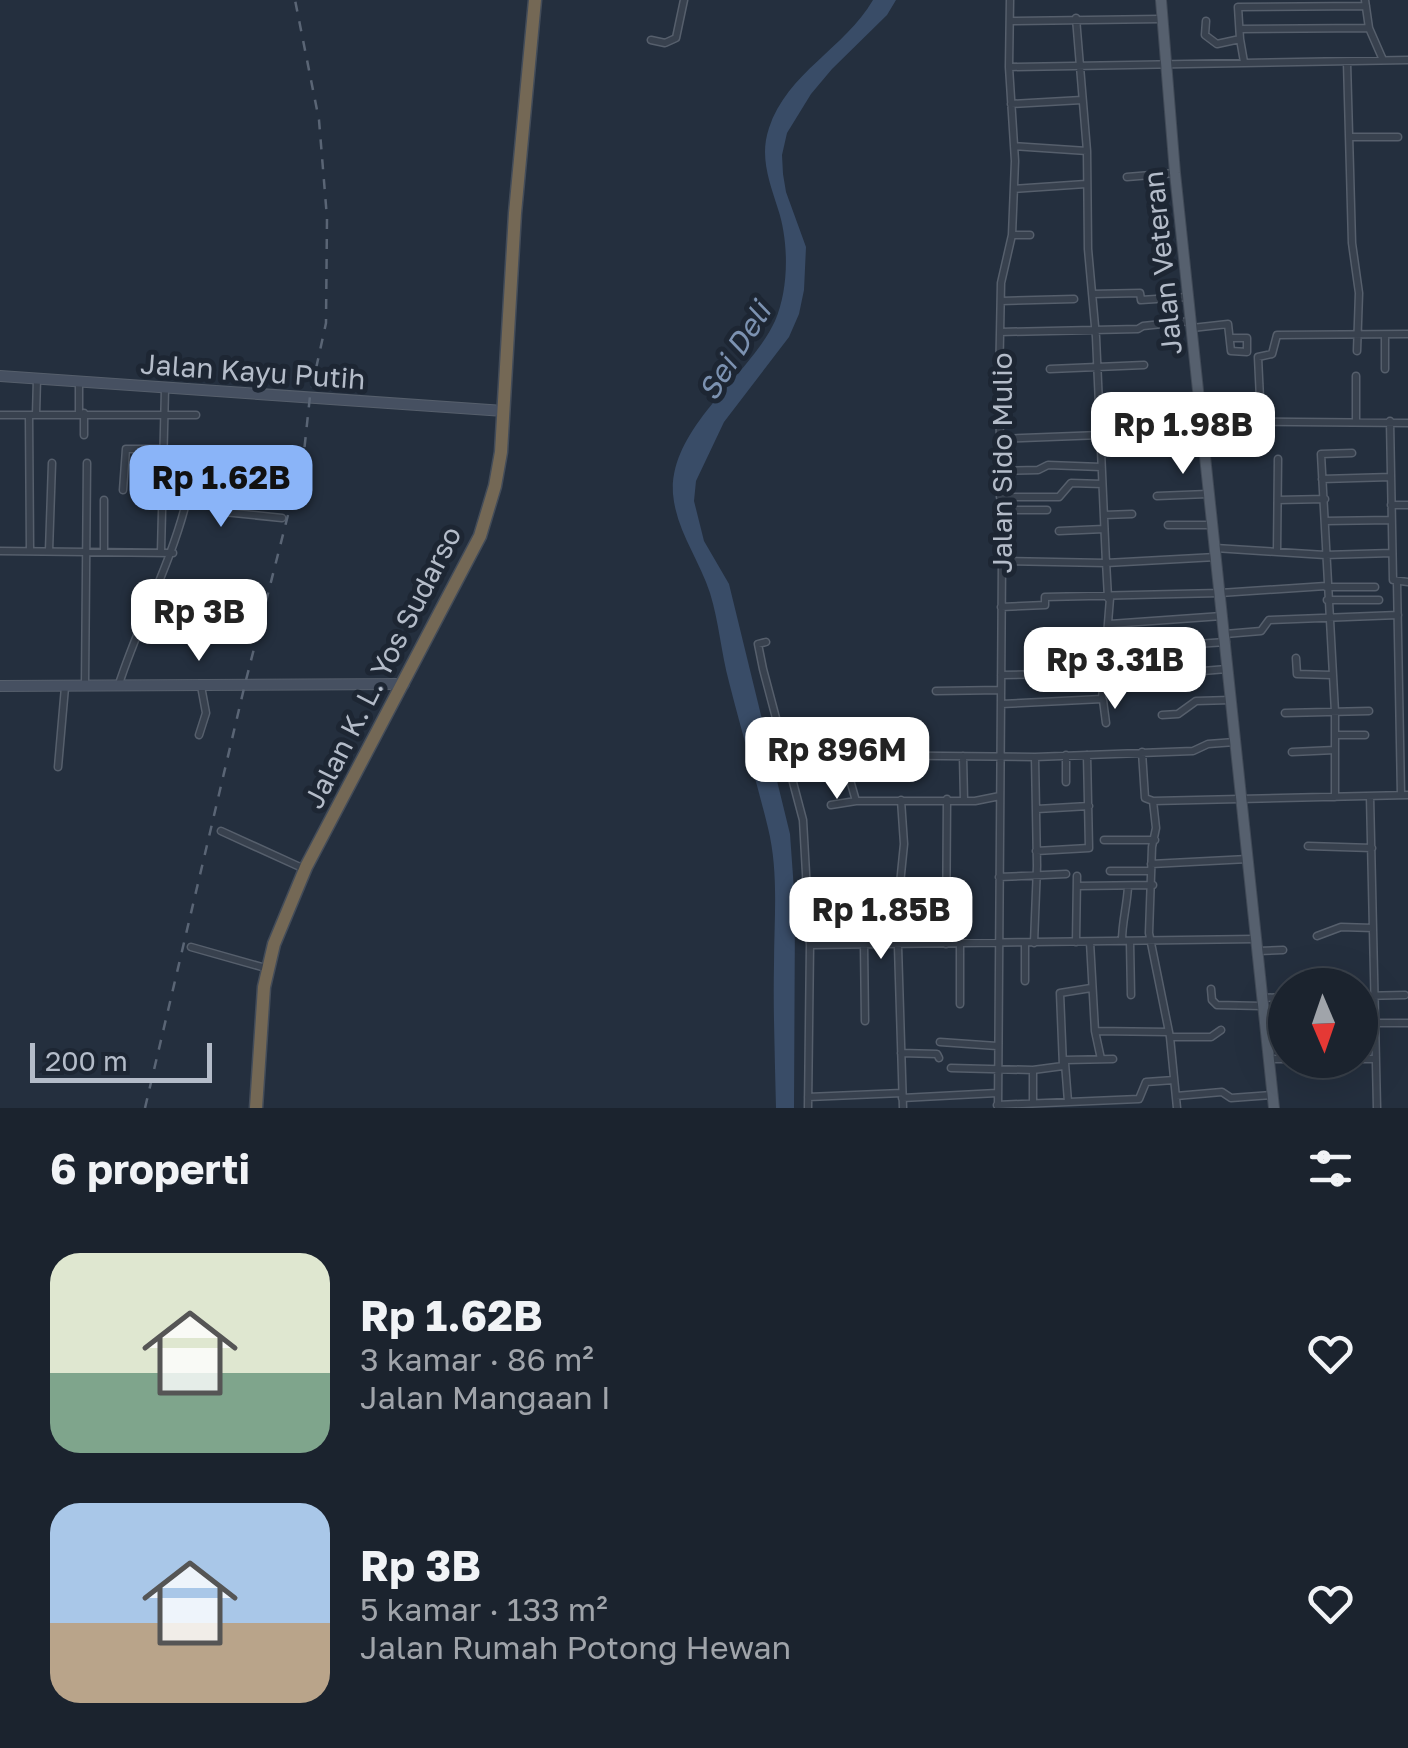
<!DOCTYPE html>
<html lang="id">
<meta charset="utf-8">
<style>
:root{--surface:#1b232e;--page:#242b36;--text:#f1f3f6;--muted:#a0a4aa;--line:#39404a;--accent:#8ab4f8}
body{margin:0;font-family:"Golos Text",sans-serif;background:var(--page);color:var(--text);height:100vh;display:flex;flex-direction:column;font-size:38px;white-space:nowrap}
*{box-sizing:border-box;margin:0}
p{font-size:32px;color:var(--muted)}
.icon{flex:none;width:55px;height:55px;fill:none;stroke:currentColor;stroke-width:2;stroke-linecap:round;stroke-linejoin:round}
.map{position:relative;height:1108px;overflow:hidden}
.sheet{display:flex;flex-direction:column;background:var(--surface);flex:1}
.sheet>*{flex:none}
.needle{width:65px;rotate:178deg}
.controls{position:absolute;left:1268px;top:968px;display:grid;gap:20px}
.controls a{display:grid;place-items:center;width:110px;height:110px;border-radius:50%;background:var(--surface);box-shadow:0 10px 40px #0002,0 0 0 2px var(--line);font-size:50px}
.scale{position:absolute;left:30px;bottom:25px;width:182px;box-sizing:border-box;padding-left:10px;border:5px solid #b4bcc9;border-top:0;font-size:28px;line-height:35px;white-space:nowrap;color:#b4bcc9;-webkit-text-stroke:8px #1d2633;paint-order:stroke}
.price{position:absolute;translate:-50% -85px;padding:0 22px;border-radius:20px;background:#fff;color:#222;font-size:32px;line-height:65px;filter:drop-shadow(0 2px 5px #0008)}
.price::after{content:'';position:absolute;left:50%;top:60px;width:30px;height:22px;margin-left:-15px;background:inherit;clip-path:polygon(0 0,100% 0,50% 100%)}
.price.selected{background:var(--accent);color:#111}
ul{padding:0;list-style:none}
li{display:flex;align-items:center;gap:30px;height:250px;padding:0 50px}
li span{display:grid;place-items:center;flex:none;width:280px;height:200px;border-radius:30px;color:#555}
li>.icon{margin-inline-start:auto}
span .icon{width:120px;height:120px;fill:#fffc;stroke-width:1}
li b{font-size:42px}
h2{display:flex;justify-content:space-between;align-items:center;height:120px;padding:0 50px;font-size:42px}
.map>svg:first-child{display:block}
.water{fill:#394c67}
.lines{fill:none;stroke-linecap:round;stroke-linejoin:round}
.street-casing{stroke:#565f6c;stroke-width:9}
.secondary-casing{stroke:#565f6c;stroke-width:12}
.primary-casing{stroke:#414a57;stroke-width:12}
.highway-casing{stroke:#434c59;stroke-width:15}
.street{stroke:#38414e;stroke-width:6}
.secondary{stroke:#465061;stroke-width:10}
.primary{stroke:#56606e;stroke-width:10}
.highway{stroke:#746855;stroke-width:12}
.rail{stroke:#5a6575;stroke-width:2.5;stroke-dasharray:10 10;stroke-linecap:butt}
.labels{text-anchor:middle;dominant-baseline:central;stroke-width:10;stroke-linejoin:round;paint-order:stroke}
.street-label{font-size:28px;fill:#b4bcc9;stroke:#1d2633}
.water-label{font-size:30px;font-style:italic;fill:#7c92b1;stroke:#1d2633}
</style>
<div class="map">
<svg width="1408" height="1108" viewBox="0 0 1408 1108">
<rect width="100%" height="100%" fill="#242f3e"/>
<path class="water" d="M873 0H896L887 15 832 69 811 94 787 133 782 155 783 174 786 192 806 247 804 290 799 314 789 337 724 422 696 481 694 501 704 541 729 584 790 834 795 904 794 1108H776C775 1060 773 1012 774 964 774 919 779 873 768 828 756 779 741 730 729 682 721 652 719 622 710 593 699 559 676 530 673 494 669 427 749 377 775 321 789 289 789 242 778 209 770 183 759 157 769 128 787 73 845 48 873 0Z"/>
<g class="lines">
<defs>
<path id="street" d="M1365 0 1369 28 1383 60
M1076 18 1087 151 1088 249 1096 337 1106 563
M1010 21 1160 19
M1206 21 1205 35 1217 44 1240 39 1238 7 1366 6
M1240 29 1369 28
M1240 39 1244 62
M651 40 665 43 676 38 684 0
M1347 62 1352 243 1359 293 1357 351
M1009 67 1408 60
M1011 104 1082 100
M1349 137H1398
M1014 146 1087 151
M1127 177 1175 173
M1014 189 1086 184
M1012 235H1030
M1092 294 1140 293 1141 300 1187 297
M1001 301 1074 299
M1192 328 1228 324 1231 351 1247 352V338H1231
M1000 332 1138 329 1143 326 1191 321
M1385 335V369
M1050 369 1144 365
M1356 376V421
M79 381V413
M1099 401 1198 396
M84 413V435
M0 415H196
M36 415 37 378
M29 416 30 549
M1261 420 1258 357 1272 354 1277 335 1408 334
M1202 421 1408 423
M1390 421 1393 580 1408 582
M999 439 1101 435
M1101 451 1203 444
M1000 471 1038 470 1048 465 1101 467
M1322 479 1391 477
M123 490 126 449H164
M1157 496 1208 494
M1000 497H1059L1071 483 1102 484
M104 500V550
M1278 500 1325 499
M163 504 222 506 224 512 282 518
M1391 505H1408
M1001 510H1047
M1104 515 1132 514
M1325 521 1391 520
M1168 525H1212
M1059 531 1104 529
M1215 548 1325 555 1392 553
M0 551 173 553
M49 551 52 463
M161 552 165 389
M1277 552 1278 459
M1002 561 1106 563 1216 557
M1106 561 1108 598
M1397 582 1401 795
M1326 587H1375
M157 590 202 597
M1327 600H1379
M1001 607 1045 605V597L1220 593 1326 586
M1110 624 1222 616
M1073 634 1109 633
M1225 634 1261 631 1269 620 1398 615
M766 642 758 644 763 669 803 820 810 945 1255 939
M1108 650 1226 642
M1296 658 1297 674 1331 675
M1072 664H1105
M1001 675 1047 674
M1176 681 1178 673 1227 669
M119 684C139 622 170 566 186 503
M85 686 87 463
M936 691 1001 690
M1103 700 1106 723
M1001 704 1102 699 1110 598
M1285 713 1369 711
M1162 715 1178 714 1196 701 1231 700
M199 735 206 713 201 686
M1335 735H1365
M1142 752 1145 798 1153 801 1156 828 1152 847 1149 933 1170 1037 1177 1108
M1292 752 1335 750
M963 756 964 800
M58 767 65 687
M1066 782V755
M1000 796 975 801H856L848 773 847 755 1035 757 1193 751 1208 744 1235 742
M1370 796 1377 1108
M1335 797V712L1321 454 1352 453
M901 800 904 844 897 914 903 1108
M1153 801 1408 795
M831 805 856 801
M1037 809 1089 806
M221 831 300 867
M1104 840H1155
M1308 846 1372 848
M1036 851 1089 848 1087 755
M1151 864 1248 859
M1110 871H1151
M999 877 1066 874
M1077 886 1153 885
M806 893 875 892
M1317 936 1341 927 1373 928
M1122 941C1122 921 1127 907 1128 886
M1076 942 1077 876
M1090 942 1095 1031 1101 1059
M1130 942 1131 995
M1025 943V981
M1034 943 1037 866 1035 757
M864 944 865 1021
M946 944 947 799
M191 947 262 967
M1258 951 1283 950
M1211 989 1212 1000 1217 1005 1262 1006
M1360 996 1405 995
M1262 998 1285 997
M960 1004V945
M1374 1023H1408
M1095 1031 1169 1032
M1170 1037H1211L1221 1030
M940 1042 997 1046
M901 1053 937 1054 939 1058
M1270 1059H1285
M1360 1059H1375
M1065 1060 1113 1059
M1065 1063 1068 1102
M951 1068 1033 1070 1063 1066 1060 993 1091 988
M1033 1070V1103
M1176 1096 1222 1092 1231 1098 1272 1095
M808 1097 902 1093
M902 1098 997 1093
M997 1105 1139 1099 1146 1082 1174 1080
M808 1108 810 945
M998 1108 1002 561 999 385 1001 283 1012 235 1015 161 1009 67 1010 0"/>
<path id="secondary" d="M0 376 504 411
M0 686 404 684"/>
<path id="primary" d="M1161 0 1175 173 1274 1108"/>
<path id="highway" d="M256 1108 264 987 274 944 306 867 480 536 495 486 501 452 515 213 535 0"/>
</defs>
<use href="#street" class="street-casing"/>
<use href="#secondary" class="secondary-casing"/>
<use href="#primary" class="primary-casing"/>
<use href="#highway" class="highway-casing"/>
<use href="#street" class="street"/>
<use href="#secondary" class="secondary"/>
<use href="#primary" class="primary"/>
<use href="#highway" class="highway"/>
<path class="rail" d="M145 1108 245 684 304 452 310 396 326 323 327 218 319 120 295 0"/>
</g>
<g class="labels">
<g class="street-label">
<text transform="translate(1162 263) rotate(-96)">Jalan Veteran</text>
<text transform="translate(253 371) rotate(4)">Jalan Kayu Putih</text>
<text transform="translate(1001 463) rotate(-90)">Jalan Sido Mulio</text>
<text transform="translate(382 667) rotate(-63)">Jalan K. L. Yos Sudarso</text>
</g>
<g class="water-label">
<text transform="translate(734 351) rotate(-58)">Sei Deli</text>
</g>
</g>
</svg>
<div class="controls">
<a><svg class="needle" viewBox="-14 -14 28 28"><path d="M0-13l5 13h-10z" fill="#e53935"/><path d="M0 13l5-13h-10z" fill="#a0a4aa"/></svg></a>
</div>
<div class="scale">200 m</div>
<b class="price" style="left:1183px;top:477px">Rp 1.98B</b>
<b class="price selected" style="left:221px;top:530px">Rp 1.62B</b>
<b class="price" style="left:199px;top:664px">Rp 3B</b>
<b class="price" style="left:1115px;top:712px">Rp 3.31B</b>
<b class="price" style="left:837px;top:802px">Rp 896M</b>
<b class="price" style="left:881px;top:962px">Rp 1.85B</b>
</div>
<section class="sheet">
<h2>6 properti<svg class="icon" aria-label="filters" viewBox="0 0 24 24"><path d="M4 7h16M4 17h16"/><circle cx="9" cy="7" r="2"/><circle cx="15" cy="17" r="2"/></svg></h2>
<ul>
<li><span style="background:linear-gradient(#dfe7d0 60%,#7fa58c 0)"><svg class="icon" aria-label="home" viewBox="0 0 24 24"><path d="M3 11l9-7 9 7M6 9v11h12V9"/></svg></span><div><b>Rp 1.62B</b><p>3 kamar · 86 m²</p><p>Jalan Mangaan I</p></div><svg class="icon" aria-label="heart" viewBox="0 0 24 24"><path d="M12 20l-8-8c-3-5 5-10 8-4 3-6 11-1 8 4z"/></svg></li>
<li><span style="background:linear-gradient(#a9c7e8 60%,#b9a48a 0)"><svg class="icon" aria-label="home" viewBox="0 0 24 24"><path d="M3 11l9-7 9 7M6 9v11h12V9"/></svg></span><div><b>Rp 3B</b><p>5 kamar · 133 m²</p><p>Jalan Rumah Potong Hewan</p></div><svg class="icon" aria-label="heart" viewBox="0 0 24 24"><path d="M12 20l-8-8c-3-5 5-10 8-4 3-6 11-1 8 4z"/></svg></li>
</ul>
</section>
